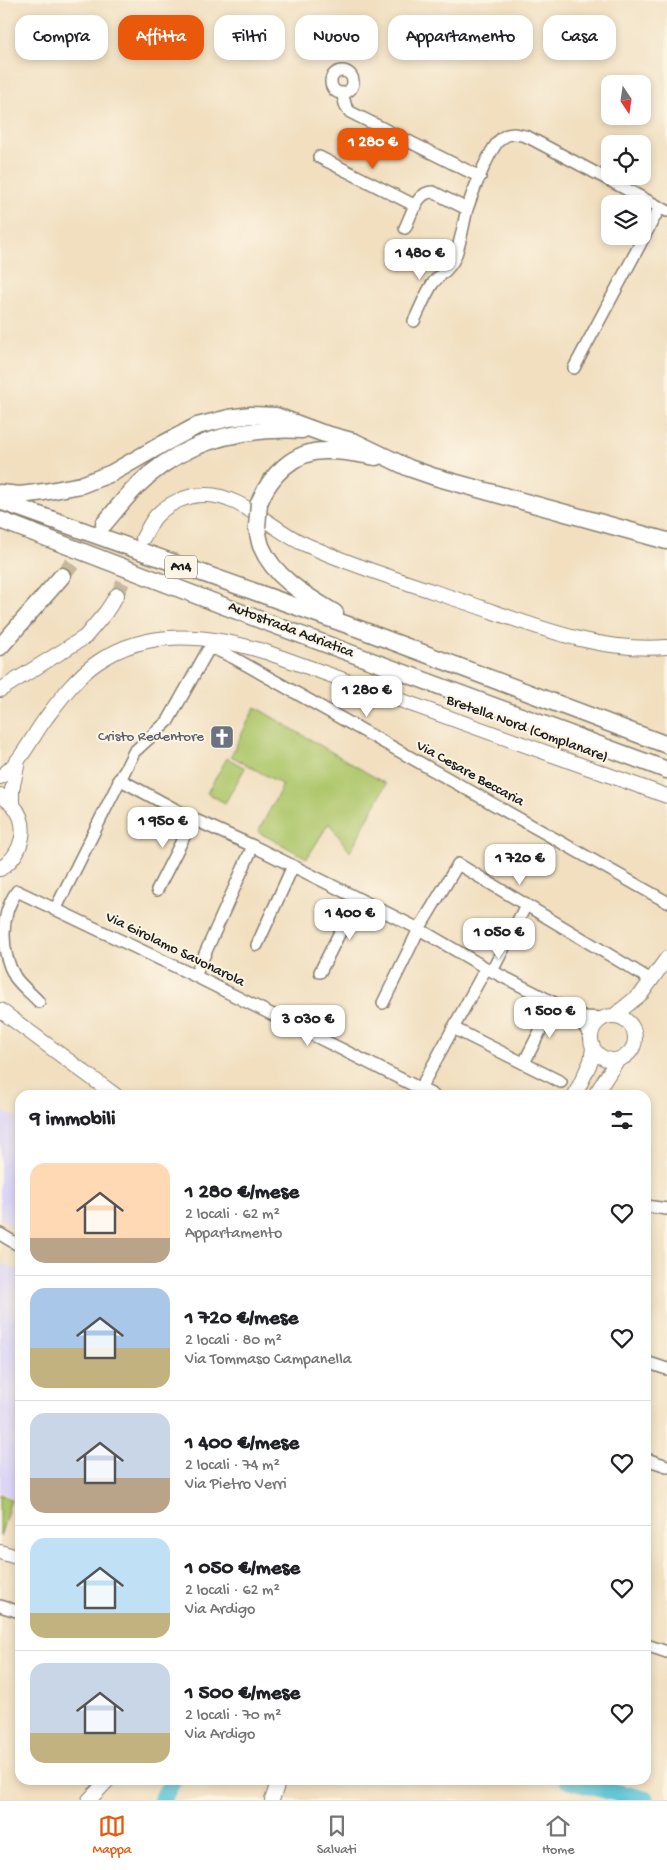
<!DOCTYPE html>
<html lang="it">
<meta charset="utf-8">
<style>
:root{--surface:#fff;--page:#f2f2f2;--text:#202124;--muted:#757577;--line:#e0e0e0;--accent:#ea580c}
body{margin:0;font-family:"Gochi Hand",sans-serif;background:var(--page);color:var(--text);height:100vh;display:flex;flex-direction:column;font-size:19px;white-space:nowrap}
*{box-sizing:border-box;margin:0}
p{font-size:16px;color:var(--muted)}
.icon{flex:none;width:28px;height:28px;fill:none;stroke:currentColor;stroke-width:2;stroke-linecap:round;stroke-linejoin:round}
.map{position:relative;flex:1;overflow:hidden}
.sheet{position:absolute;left:15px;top:1090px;width:636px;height:695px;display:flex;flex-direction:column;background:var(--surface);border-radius:15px;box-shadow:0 2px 8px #0003}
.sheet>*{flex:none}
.banner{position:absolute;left:15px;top:15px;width:638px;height:45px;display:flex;gap:10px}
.needle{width:32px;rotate:167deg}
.buttons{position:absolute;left:601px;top:75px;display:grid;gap:10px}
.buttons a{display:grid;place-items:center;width:50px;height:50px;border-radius:10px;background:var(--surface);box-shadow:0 2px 8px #0003;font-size:25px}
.price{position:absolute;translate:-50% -42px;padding:0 11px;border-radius:10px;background:#fff;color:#222;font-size:16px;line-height:32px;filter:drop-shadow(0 1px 2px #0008)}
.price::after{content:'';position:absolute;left:50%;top:30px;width:15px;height:11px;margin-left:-8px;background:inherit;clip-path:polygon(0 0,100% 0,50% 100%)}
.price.selected{background:var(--accent);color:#fff}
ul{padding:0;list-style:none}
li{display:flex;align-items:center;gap:15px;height:125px;padding:0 15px}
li+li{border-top:1px solid var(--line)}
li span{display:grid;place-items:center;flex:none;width:140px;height:100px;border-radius:15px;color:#555}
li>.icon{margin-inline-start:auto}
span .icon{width:60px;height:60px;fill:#fffc;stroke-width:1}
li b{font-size:21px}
h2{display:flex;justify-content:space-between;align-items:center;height:60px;padding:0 15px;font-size:21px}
.chip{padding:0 18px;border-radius:15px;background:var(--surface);box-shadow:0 2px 8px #0003;font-size:18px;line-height:45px}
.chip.selected{background:var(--accent);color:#fff}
.tab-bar{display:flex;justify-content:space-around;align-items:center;height:70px;border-top:1px solid var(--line);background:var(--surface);font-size:14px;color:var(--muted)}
.tab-bar a{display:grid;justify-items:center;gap:2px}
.tab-bar .selected{color:var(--accent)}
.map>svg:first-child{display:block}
.built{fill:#dcd6f6}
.green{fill:#afc76c;stroke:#667244}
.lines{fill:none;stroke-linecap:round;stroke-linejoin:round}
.river{stroke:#5ac4d6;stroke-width:18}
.major-tunnel{stroke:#c6b89f;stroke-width:14;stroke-dasharray:14 7;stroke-linecap:butt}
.highway-tunnel{stroke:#c6b89f;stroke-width:16;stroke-dasharray:16 8;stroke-linecap:butt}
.minor-casing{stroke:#867e6e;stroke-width:14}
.major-casing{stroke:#867e6e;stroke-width:16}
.highway-casing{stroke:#867e6e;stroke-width:19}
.minor{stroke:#fff;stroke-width:11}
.major{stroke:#fff;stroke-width:14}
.highway{stroke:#fff;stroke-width:16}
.highway-bridge-casing{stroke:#867e6e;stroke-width:19;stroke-linecap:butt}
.highway-bridge{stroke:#fff;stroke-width:16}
.labels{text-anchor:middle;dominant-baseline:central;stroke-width:4;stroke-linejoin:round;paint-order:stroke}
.shield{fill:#fcf5e5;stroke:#5f5d58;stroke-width:1}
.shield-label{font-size:14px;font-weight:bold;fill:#1c1c1c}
.street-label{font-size:15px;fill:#1c1c1c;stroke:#fcf5e5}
.worship-label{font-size:15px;fill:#5b616d;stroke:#fcf5e5;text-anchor:end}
</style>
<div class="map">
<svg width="667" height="1800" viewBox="0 0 667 1800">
<rect width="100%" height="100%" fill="#fcf5e5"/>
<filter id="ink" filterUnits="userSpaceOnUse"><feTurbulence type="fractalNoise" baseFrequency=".02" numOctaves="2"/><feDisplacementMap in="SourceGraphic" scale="10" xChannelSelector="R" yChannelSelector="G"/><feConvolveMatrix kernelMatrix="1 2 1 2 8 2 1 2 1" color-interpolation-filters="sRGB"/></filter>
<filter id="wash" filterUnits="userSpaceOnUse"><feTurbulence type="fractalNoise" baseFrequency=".0096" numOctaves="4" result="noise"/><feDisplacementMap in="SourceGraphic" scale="20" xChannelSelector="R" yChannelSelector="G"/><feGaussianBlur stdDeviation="1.12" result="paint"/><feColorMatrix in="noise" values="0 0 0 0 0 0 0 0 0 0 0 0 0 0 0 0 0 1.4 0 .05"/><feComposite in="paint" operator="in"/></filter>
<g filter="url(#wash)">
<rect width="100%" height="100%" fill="#f1dfc0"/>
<path class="built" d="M0 1111 20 1118V1231L0 1218Z
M0 1262 20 1271V1496L12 1498 0 1492Z"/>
<path class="green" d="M255 707 386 784 350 852 329 823 307 858 258 832 283 785 231 756Z
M227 758 245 768 225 803 207 793Z
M0 1494 11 1500 0 1537Z"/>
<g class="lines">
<path class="river" d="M568 1780 646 1800
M162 1800 173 1780"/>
</g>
</g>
<g filter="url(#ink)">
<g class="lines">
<path class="major-tunnel" d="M117 595 142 541"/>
<path class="highway-tunnel" d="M62 576 103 526"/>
<defs>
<path id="minor" d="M331 82a11 11 0 1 1 22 0a11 11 0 1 1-22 0Z
M342 93 346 107 350 112 480 177
M319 157 416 206
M405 228C411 216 417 191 433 192L467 209
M414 321C420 309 425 295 433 283 440 274 449 271 455 257 461 242 463 225 467 209 472 194 490 146 502 138 510 132 519 134 528 137L667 211
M574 368 660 207
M119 779 193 819 253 846 419 929 486 968 568 1010 585 1017 602 1018
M157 890 193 819
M55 910 134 752 168 721 208 650 215 649 234 658 667 902
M257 945 293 866
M492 971 526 905
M320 972 357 898
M195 976 253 846
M39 1002C32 994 21 986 15 977 0 951 0 915 17 891L195 976 433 1095
M383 1003 419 929 458 864 651 980
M571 1013 586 1029 590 1038
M453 1028 561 1082
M524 1063 554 1003
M420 1089 486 968
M646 1206 667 1209
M0 1234 20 1246
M646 1362 667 1369
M646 1459 667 1466
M0 1606 20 1612
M646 1645 667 1652"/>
<path id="major" d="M143 538C147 531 151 521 157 515 169 503 187 495 204 495 238 493 272 529 302 543 353 566 408 583 462 601 528 623 595 653 667 647
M0 690 85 637 106 612 117 595
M0 777C21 763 31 738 46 718 61 698 77 676 98 662 149 627 210 635 266 652L667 796
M0 795C4 798 9 801 13 805 31 826 22 855 0 869
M12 804V790L18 761
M0 1010 115 1095
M615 1015 642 993 667 958
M591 1038a22 22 0 1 1 44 0a22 22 0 1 1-44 0Z
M575 1095 591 1061 593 1048
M595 1095 618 1059
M0 1552 20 1558
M89 1800 108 1780
M272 1800 279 1780"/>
<path id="highway" d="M0 493 20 495 44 492 81 485 112 473 161 445 197 426 229 418 251 415 276 416 322 433 355 442 409 468 435 477 667 541
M0 501 362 630 667 745
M259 503C270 475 294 451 325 451 342 450 359 454 376 457
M0 520 258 619 667 770
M104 524C115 511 125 498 137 486 182 441 240 427 302 430
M257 527C258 533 259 540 261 546 274 578 307 596 335 613
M0 647 62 576"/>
</defs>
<use href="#minor" class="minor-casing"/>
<use href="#major" class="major-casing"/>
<use href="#highway" class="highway-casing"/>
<use href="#minor" class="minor"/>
<use href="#major" class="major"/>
<use href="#highway" class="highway"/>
<defs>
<path id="highway-bridge" d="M257 527 259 503"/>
</defs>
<use href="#highway-bridge" class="highway-bridge-casing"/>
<use href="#highway-bridge" class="highway-bridge"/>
</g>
</g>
<defs>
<symbol id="church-square" viewBox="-11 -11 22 22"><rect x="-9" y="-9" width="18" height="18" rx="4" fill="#6b7280" stroke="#fcf5e5"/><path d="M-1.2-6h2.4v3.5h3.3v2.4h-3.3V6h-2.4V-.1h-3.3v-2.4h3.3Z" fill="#fff"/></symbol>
</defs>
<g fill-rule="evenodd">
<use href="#church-square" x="208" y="723" width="28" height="28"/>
</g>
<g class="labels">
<rect class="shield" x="165" y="555.5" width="32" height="23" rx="4"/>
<g class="shield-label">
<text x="181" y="567">A14</text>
</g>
<g class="street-label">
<text transform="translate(291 630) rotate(21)">Autostrada Adriatica</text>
<text transform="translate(527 729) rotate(20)">Bretella Nord (Complanare)</text>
<text transform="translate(470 774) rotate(29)">Via Cesare Beccaria</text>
<text transform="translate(175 950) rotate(26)">Via Girolamo Savonarola</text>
</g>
<g class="worship-label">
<text x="204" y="737">Cristo Redentore</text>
</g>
</g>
</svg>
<div class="buttons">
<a><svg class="needle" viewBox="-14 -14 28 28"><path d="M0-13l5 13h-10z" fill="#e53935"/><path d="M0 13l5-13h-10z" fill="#757577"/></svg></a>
<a><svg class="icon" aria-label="locate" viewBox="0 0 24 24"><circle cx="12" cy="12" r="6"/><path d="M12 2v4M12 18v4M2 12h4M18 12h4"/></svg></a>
<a><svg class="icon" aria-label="layers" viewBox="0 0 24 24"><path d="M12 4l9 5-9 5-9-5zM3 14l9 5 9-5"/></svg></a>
</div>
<b class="price selected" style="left:373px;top:170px">1 280 €</b>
<b class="price" style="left:420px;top:281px">1 480 €</b>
<b class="price" style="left:367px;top:718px">1 280 €</b>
<b class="price" style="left:163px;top:849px">1 950 €</b>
<b class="price" style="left:520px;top:886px">1 720 €</b>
<b class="price" style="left:350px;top:941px">1 400 €</b>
<b class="price" style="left:499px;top:960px">1 050 €</b>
<b class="price" style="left:550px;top:1039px">1 500 €</b>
<b class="price" style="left:308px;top:1047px">3 030 €</b>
<div class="banner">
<a class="chip">Compra</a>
<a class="chip selected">Affitta</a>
<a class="chip">Filtri</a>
<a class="chip">Nuovo</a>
<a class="chip">Appartamento</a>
<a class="chip">Casa</a>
</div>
<section class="sheet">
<h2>9 immobili<svg class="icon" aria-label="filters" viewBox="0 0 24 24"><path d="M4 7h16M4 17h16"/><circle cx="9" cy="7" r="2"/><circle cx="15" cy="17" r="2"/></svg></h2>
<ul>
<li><span style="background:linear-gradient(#ffd9b3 75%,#b9a48a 0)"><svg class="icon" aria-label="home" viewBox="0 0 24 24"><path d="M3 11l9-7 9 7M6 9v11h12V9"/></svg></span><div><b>1 280 €/mese</b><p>2 locali · 62 m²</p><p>Appartamento</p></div><svg class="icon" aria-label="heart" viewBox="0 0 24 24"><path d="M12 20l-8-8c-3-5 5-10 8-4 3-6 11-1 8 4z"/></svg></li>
<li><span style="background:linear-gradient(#a9c7e8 60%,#c2b280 0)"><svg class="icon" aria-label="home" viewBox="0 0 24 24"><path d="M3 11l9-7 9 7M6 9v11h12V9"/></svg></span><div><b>1 720 €/mese</b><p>2 locali · 80 m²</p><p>Via Tommaso Campanella</p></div><svg class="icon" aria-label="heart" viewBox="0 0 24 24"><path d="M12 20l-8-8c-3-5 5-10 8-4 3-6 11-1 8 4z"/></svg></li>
<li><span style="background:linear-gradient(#c9d6e8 65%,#b9a48a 0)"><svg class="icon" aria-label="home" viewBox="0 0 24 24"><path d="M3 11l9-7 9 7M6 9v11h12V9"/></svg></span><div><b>1 400 €/mese</b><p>2 locali · 74 m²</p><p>Via Pietro Verri</p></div><svg class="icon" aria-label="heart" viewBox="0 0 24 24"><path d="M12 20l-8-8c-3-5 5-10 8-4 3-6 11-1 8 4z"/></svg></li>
<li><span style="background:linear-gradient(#bfe0f5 75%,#c2b280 0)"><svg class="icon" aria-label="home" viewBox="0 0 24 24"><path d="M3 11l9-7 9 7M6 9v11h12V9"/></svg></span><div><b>1 050 €/mese</b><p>2 locali · 62 m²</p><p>Via Ardigo</p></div><svg class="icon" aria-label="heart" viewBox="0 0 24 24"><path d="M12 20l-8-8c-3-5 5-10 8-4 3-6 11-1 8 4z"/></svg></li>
<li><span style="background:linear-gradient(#c9d6e8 70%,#c2b280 0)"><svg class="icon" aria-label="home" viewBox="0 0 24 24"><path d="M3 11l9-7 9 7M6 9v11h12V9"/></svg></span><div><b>1 500 €/mese</b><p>2 locali · 70 m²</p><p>Via Ardigo</p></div><svg class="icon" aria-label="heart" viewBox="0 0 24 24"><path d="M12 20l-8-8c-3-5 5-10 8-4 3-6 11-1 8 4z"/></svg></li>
</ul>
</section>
</div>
<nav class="tab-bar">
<a class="selected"><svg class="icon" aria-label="map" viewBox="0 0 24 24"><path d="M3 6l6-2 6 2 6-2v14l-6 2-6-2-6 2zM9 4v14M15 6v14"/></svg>Mappa</a>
<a><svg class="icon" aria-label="saved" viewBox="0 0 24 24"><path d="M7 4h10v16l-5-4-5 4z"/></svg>Salvati</a>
<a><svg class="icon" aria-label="home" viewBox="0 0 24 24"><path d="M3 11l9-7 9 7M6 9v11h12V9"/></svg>Home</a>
</nav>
